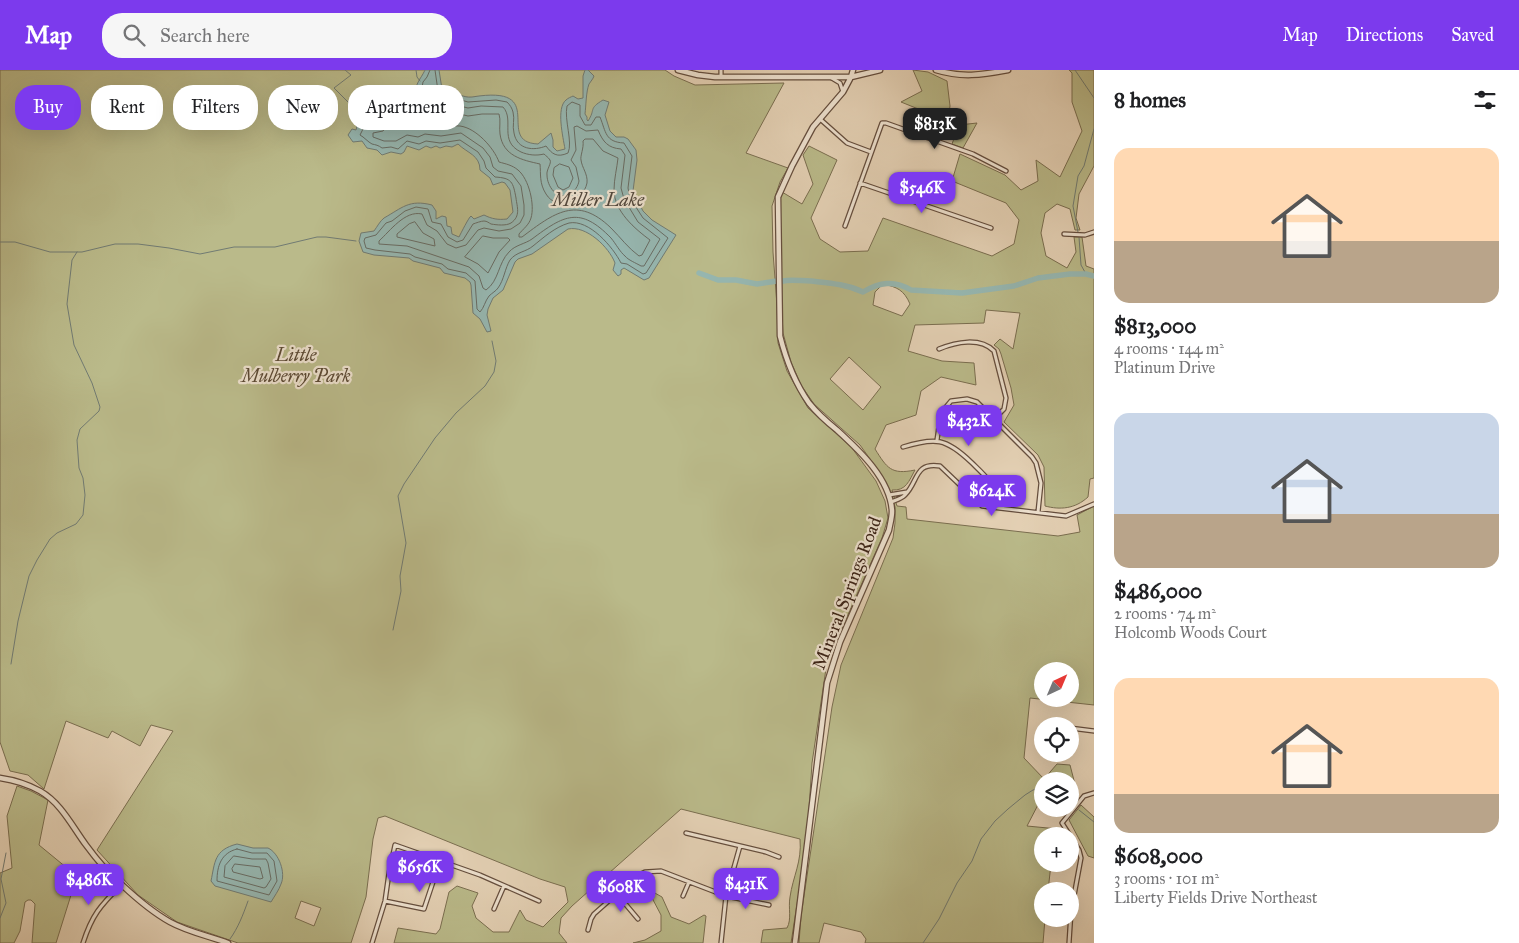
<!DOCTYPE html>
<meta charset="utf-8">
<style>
:root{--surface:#fff;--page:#f6f6f6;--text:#202124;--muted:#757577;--accent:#7c3aed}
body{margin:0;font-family:"IM FELL Great Primer",serif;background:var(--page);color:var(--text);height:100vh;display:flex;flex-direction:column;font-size:19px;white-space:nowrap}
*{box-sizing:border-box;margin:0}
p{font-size:16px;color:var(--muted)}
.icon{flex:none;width:28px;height:28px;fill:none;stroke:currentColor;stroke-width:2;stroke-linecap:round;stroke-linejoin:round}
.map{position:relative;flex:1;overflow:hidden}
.details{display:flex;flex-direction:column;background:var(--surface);width:425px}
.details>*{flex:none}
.banner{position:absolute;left:15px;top:15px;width:475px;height:45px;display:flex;gap:10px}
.needle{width:32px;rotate:44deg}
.controls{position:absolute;left:1034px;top:592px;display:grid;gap:10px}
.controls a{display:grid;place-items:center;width:45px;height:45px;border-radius:50%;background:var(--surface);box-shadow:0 5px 20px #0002;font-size:25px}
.price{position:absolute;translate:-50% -42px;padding:0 11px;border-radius:10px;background:var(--accent);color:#fff;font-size:16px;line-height:32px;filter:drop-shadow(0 1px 2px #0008)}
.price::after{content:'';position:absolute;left:50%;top:30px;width:15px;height:11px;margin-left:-8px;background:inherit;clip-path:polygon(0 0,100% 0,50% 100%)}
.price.on{background:#222;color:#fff}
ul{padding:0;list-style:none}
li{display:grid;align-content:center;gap:10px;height:265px;padding:0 20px}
li span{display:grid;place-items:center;height:155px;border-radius:15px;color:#555}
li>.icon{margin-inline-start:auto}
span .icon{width:90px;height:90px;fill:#fffc;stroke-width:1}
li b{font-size:21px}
h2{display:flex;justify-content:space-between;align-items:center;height:60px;padding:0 20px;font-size:21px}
.tag{padding:0 18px;border-radius:20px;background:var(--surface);box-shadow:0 5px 20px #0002;font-size:18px;line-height:45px}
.tag.on{background:var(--accent);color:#fff}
header{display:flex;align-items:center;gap:30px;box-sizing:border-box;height:70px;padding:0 25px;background:var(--accent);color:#fff}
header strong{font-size:24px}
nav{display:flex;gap:28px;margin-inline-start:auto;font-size:18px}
.search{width:350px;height:45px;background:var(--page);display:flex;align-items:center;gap:12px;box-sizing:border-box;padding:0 18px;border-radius:20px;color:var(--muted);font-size:19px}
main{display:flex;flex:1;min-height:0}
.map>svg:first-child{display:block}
.green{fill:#baba8a;stroke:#7a6e50;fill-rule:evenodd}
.water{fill:#96b7b1;stroke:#717b73}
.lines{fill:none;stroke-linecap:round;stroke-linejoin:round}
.shore{stroke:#686c64;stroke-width:1}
.stream{stroke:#717b73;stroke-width:1}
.river{stroke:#96b7b1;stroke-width:5.5}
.minor-casing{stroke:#654e3e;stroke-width:5.5}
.tertiary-casing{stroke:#654e3e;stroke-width:7}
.minor{stroke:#eee2d0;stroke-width:3}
.tertiary{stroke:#eee2d0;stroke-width:4.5}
.labels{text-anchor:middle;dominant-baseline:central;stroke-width:4.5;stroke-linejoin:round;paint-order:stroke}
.park-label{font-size:18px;font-style:italic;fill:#5a4833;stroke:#eee2d0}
.street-label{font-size:18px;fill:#3a2216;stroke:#eee2d0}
.water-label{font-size:19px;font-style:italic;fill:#51473d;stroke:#eee2d0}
</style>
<header>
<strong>Map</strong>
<div class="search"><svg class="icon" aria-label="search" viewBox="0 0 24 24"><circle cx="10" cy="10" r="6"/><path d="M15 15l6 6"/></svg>Search here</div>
<nav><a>Map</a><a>Directions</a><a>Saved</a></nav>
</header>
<main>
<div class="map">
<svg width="1094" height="873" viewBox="0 0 1094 873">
<rect width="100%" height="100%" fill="#e5d2b6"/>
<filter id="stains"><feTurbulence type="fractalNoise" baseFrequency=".004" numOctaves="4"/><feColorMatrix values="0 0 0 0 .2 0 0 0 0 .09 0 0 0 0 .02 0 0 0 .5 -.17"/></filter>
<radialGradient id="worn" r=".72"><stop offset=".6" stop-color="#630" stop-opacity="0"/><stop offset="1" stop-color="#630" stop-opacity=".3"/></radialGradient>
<path class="green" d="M0 0H665L674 6 695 15 784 13 746 83 788 98 780 112 772 136 773 182 777 235 778 273 787 301 808 338 852 378 876 411 885 431 888 448 882 468 827 592 812 693 807 770 791 873H761L763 860 787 858C792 849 788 838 790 827 793 806 802 792 800 769L681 739 572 836 561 848 559 863 567 873H394L398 858 436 864 440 859 449 822 457 816 478 823 472 836 476 848 493 862H509L520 840 526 850 543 857 568 832 565 817 540 809 385 746 378 748 373 769 366 827 351 873H238L177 852 138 825 97 780 173 661 151 655 140 676 112 661 108 668 66 651 44 719 28 705 10 701 0 672ZM301 831 321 838 314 856 295 848Z
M913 0 928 2 947 11 950 36 948 51 901 32 922 21Z
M1069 0H1094V96L1079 124 1076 148 1080 160H1075L1070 139 1057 134 1045 143 1041 163 1046 186 1067 198 1076 182 1074 167H1082L1086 196 1094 199V408L1090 409 1088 427C1075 439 1060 440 1045 436L1044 397 1038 385 1004 352 1014 335 1011 318 1001 284 999 279 994 275 1000 269 1013 279 1020 243 986 240 984 253 915 255 908 281 942 291 974 293 976 315 941 307 921 321 916 345 886 355 875 379C887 398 891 405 915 400 909 411 906 421 892 420L897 436 906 437 907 449 1058 466 1080 462 1077 445 1094 436V635L1030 628 1024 688 1044 709 1057 694 1070 695 1078 726 1070 734V711H1042V730L1041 729 1027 756 1058 759 1063 766H1042V794H1051L1048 821H1042V849H1045L1043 873H865L866 869 861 862 824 853 819 873H799L801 846 816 746 832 637 841 595 893 468 895 453V437L892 427 878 400 860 375 814 334 801 315 791 292 783 263 781 227 780 130 782 122 802 134 813 114 803 85 809 76 837 90 811 148 820 169 840 182 868 181 883 148 992 186 1014 174 1019 150 1006 133 952 111 960 84 1005 105 1021 120 1038 111 1036 90 1060 107 1082 61 1072 32V3ZM883 214C897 217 904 220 910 234L902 246 873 235 875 222ZM849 287 881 317 863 340 830 309ZM1042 601H1070V629H1042Z
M977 53 963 78 952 74 959 55Z
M17 716 31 721 48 730 39 775 84 812 71 825 56 873H32L35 834 31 830H28L25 832 20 861 14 873H0V803L12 798 7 746Z
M1081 735 1094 747V788L1088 786 1069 750Z
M653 822 662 827 671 847 689 854 704 845 706 846 703 873H633L645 870 661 861V845L651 826Z"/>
<path class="water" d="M425 0H439L442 19 451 28C461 22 462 28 472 27 551 14 493 72 538 74L551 63 553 70V77L557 81 565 79C563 67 556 38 566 30 568 28 571 27 573 26L578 29 583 28V6L585 0H588L594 6C593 9 591 11 589 14 586 22 586 36 585 44L587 47V50L588 51C596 39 588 39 603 30L609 32 605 45 610 61 616 67H624L628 69 636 80 637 90 633 121 643 141 652 150 676 165 649 208 644 210 624 198 621 200V204L618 206 613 200 615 193C609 177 586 155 568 159L532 184 518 189 515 192 503 220 493 228 488 239 487 245 491 261 487 262 480 249 473 243 471 215 470 212 465 208 444 203 440 198 413 191 409 188 374 185 363 182 359 171 361 163 374 161C377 157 380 151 384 148 402 138 409 129 432 135L436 141V149L442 146 446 147 447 156 451 157 452 164 459 167C461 163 469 147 471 146L474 149 484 145C492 149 498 150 507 149L513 142 510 120 505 113 502 112 493 115 490 108 480 100C480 85 467 83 458 74L452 77 446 76 440 78 436 76 431 78 426 76 419 80 407 76 404 82 401 84 391 82 382 85 377 80 367 78 362 71 353 72 348 65 352 59 356 60 357 56 366 51H378L376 42 381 38 400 43 406 42 404 25 408 22 411 26H416C414 14 421 9 425 0Z
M237 774 253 778H268C279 783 286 803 281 814 279 820 274 827 271 832L215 816 211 811C215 792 214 780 237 774Z"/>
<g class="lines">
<path class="shore" d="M430 0 427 7 423 12 420 28 411 33V42L409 46 400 48 385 44 381 54 368 56 363 59 360 65C364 67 368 72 372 74 376 75 378 75 382 78L391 77 398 79 407 71 419 74 426 71 440 73 460 70 478 82 484 91 486 98 495 107C512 108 513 112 516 128 517 137 521 146 511 153 506 156 497 155 491 154 489 153 487 151 484 151 481 151 476 153 473 154L463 170 457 172 448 167 441 154 432 152 428 139 416 137 405 141 392 151 386 153 376 165 365 168 364 171 366 178 375 180 410 184 415 187 442 194 448 199 466 203 475 211 477 239 480 242C484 238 485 231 489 226 492 223 496 221 498 218 504 210 505 198 510 190 516 182 526 182 533 176 543 168 555 157 569 153 589 149 613 177 621 193L627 194 643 204 646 203 668 168 643 148 630 128 628 118 632 86 624 73C605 72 606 62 600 47H596L591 55H585L580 46V35L572 32 567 36C564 50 573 72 568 83 557 88 552 84 546 76 534 81 517 80 514 63 512 56 515 49 513 42 512 38 510 35 507 32L496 30 468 32 461 30 448 32 438 21 435 0
M429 23H432L440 34 448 39 460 36 468 38 481 36 503 37C515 50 498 71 521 82 528 85 536 86 544 84 546 86 548 87 550 90 552 93 546 100 547 105 547 116 557 131 570 124 575 121 578 116 579 111L576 97 571 90 576 80 574 57 577 56 586 61 598 60C603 72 608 78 621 79L625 85 621 118 624 129 638 152 660 169 644 196H641C636 193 628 190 625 186 620 182 616 174 611 168 580 136 564 145 532 169 525 174 515 175 509 182 498 193 499 211 486 220L483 218 479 206 469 197 407 176 379 174V171C390 161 405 140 422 144L427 155 437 161 447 174 456 178 466 175 478 160 484 158 499 161 511 159 520 153 524 145V135L521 116 512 104 498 101 493 97 490 87 483 78 461 63 441 66 425 64 418 67 407 65 396 71H384L373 67V63L383 61 390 52C405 54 415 57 418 38L425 32Z
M431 38 448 46 460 44 468 46 482 44H499C501 50 499 58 500 64 503 86 522 90 540 94 541 104 539 113 546 124 557 142 583 132 587 113 588 104 582 98 581 90 580 86 584 78 583 71L585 69H593L603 81 618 88C617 98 614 109 614 120 614 141 635 159 650 170L642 185 639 186C628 178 621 168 611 158 577 125 554 143 522 167H519V164C523 159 529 155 531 148 535 135 529 109 518 100 512 95 506 94 499 92 494 78 476 58 460 56 454 55 447 58 441 58 434 58 427 57 421 57L420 54 425 42Z
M560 94 569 97 573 108 569 117 563 120 558 117 553 105 554 98Z
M415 152 423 163 434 169 435 176 397 167V164L409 154Z
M483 166 493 168H508L510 170 499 182 488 203 478 194 465 187Z
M237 779 252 783H267L274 791 277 811 269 825 217 811C217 796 221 783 237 779Z
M234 786 252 789H266L268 793 271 809 266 817 264 818 224 807 225 796Z
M235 794 260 797 263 808 260 809 233 802 232 799Z"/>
<path class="stream" d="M345 0 351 5 334 18 349 33H358L367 46 375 51
M416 0 417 7 420 11
M1075 0 1094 28
M1078 162 1073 136 1078 106 1084 96 1094 59
M1079 167 1081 195 1086 204
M0 172H15L50 182H82L115 174H138L169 178 200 184 234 177H275L317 167H326L356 171
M393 560 401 521 400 506 406 473 398 426 404 414 435 368 456 343 485 316 494 302 496 291 492 271
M11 594 18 551 29 506 37 490 50 469 57 463 76 454 83 445 85 425 83 408 79 398 77 370 80 359 99 341 100 337 92 313 74 275 67 234 72 190 77 182
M1079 740 1094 752
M0 848 6 833 1 809 6 783
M230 869C238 858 243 845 248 831
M923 873 939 849 957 813 972 791 981 769 995 751 1008 739 1025 725 1033 720 1042 718"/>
<path class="river" d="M699 203 718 210H736L757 214 777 211
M783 211C792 209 801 211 811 211 829 213 846 214 863 222 880 212 894 210 911 220L962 223 1014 216 1038 208 1070 204H1086L1094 206"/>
<defs>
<path id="minor" d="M721 0V7
M830 7 840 13 843 22
M820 49 847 73 871 82
M860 113 991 158
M845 156 882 53H886L973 84 1006 101
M1064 164 1085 165 1094 162
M939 279C956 272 980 267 994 281L1006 328 1004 339 994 349
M937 370 941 343 951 331 967 329 977 332 1032 387 1036 393 1041 413 1038 442
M903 377C935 367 946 368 971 392 977 398 984 404 990 412L992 419 990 438
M889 425 907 422
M891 432C896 430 901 429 905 425 919 411 914 392 940 396L982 436 1066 446 1094 434
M1070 658 1094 661
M686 763 766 782 779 787
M617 824 638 849
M683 826 689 812
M385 831 424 839 440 791
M494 839 504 816
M588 860 591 849 594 844 637 806 645 802 661 801 726 826 769 835
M83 873C92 845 100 836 121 815
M372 873 385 831 389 803 395 775 480 805 539 831
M721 873 726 826 740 776
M1069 873 1071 842 1081 788 1079 780 1062 753 1084 726 1094 723"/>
<path id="tertiary" d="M678 0 698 5 715 7H851L880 0
M936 0C962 8 981 5 1008 0
M0 708C14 710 27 714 40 721 61 733 72 756 86 775 97 790 109 804 122 815 137 829 152 842 170 852 188 862 209 866 228 873
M795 873 827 613 840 572 889 460C890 454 892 448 892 441 890 409 860 381 837 360 827 352 817 343 809 333 795 313 786 290 780 266L778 127 792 96 813 57 843 22 851 7 853 0"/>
</defs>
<use href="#minor" class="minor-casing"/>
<use href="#tertiary" class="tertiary-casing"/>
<use href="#minor" class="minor"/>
<use href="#tertiary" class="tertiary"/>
</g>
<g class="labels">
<g class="park-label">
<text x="296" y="285">Little<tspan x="296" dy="21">Mulberry Park</tspan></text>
</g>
<g class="street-label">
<text transform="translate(847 523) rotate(-69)">Mineral Springs Road</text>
</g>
<g class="water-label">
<text x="598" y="129">Miller Lake</text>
</g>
</g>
<rect width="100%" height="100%" filter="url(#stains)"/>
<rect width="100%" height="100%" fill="url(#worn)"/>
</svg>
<div class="controls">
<a><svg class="needle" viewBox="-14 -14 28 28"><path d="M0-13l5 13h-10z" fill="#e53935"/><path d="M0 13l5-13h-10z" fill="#757577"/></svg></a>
<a><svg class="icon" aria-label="locate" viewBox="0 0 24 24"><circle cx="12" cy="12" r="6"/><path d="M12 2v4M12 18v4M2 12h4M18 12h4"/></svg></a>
<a><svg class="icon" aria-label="layers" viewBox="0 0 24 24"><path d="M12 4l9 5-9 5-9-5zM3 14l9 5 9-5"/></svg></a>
<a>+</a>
<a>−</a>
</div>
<b class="price on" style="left:935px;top:80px">$813K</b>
<b class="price" style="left:922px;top:144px">$546K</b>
<b class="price" style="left:969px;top:377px">$432K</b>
<b class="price" style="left:992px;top:447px">$624K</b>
<b class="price" style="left:420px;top:823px">$656K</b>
<b class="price" style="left:89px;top:836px">$486K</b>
<b class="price" style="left:746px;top:840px">$431K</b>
<b class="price" style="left:621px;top:843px">$608K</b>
<div class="banner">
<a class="tag on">Buy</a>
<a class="tag">Rent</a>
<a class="tag">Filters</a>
<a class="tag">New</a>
<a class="tag">Apartment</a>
</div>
</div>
<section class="details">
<h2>8 homes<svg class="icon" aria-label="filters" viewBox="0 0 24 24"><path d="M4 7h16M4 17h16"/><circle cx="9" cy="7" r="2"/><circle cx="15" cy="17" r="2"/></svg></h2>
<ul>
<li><span style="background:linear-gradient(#ffd9b3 60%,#b9a48a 0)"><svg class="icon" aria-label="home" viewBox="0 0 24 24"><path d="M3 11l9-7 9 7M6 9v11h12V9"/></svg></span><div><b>$813,000</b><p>4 rooms · 144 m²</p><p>Platinum Drive</p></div></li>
<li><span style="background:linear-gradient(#c9d6e8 65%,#b9a48a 0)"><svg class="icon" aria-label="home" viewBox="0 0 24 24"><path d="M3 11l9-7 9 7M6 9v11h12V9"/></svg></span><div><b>$486,000</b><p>2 rooms · 74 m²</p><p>Holcomb Woods Court</p></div></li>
<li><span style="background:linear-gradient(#ffd9b3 75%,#b9a48a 0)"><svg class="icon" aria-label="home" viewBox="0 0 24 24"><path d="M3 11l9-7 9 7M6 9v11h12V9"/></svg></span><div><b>$608,000</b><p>3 rooms · 101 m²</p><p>Liberty Fields Drive Northeast</p></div></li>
</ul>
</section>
</main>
